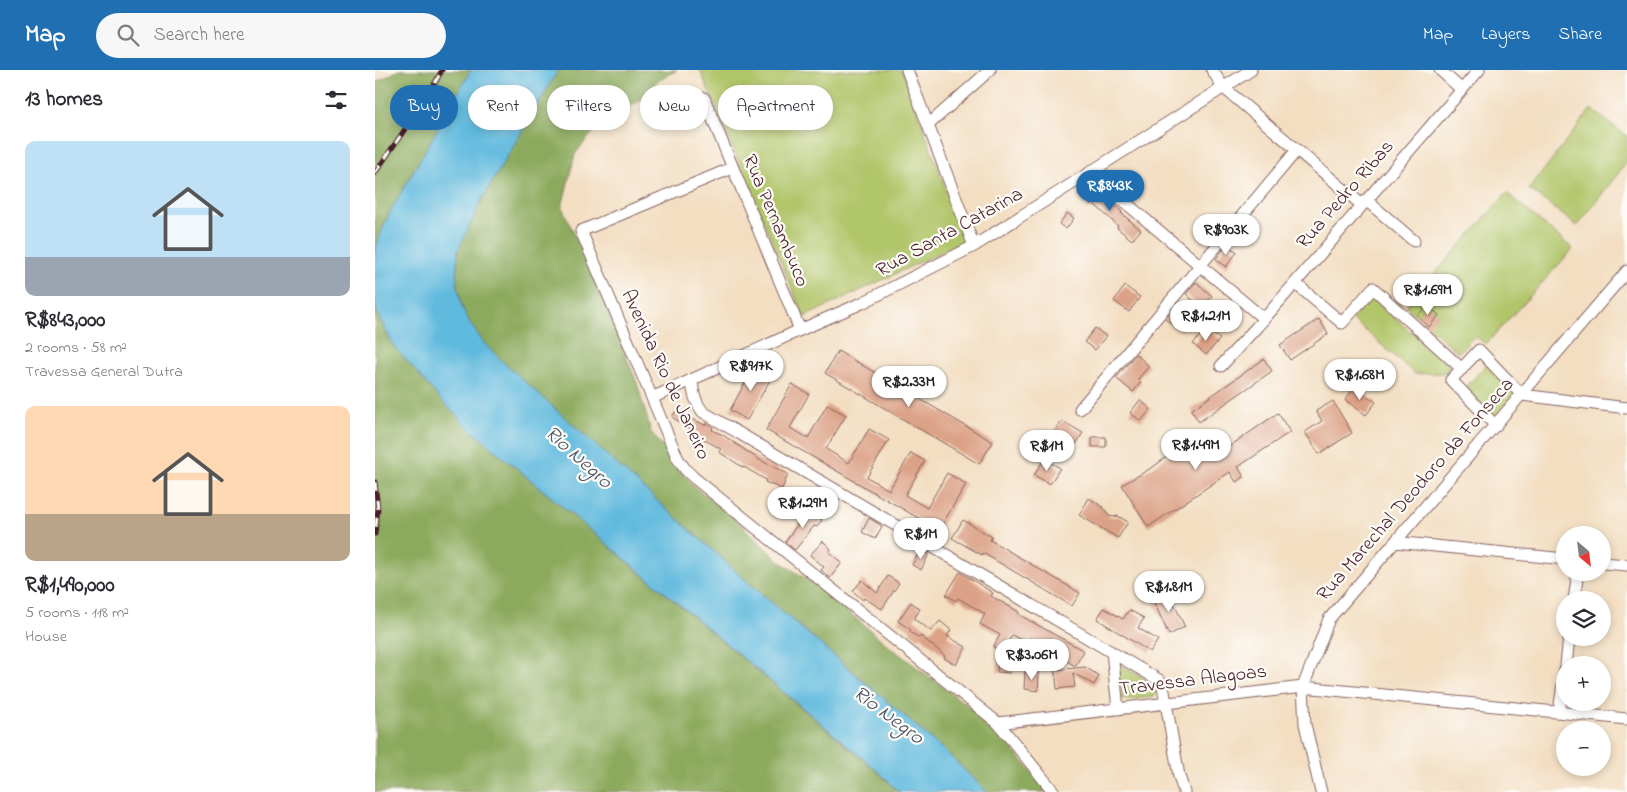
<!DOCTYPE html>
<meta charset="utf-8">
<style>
:root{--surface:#fff;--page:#f7f7f7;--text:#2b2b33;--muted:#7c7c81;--accent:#1f6fb2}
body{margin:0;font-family:"Indie Flower",sans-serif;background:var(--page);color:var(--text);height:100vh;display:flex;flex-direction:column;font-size:19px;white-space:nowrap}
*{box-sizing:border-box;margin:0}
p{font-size:16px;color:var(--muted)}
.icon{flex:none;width:28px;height:28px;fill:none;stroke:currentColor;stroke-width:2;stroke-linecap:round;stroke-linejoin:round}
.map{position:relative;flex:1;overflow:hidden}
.drawer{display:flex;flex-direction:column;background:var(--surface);width:375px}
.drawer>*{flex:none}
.banner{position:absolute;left:15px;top:15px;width:475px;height:45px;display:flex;gap:10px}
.needle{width:32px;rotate:152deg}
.tools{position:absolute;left:1181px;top:456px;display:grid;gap:10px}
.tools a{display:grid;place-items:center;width:55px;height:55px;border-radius:50%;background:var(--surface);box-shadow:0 2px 8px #0003;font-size:25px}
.price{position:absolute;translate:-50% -42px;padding:0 11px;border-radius:18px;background:#fff;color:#222;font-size:16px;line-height:32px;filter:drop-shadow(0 1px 2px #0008)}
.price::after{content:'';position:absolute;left:50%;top:30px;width:15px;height:11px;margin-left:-8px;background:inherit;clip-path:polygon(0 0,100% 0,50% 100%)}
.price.selected{background:var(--accent);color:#fff}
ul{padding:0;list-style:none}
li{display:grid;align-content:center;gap:10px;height:265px;padding:0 25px}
li span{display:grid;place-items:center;height:155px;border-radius:10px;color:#555}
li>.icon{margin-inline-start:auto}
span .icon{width:90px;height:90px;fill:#fffc;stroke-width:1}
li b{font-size:21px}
h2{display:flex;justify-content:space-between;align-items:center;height:60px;padding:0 25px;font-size:21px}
.pill{padding:0 18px;border-radius:22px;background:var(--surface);box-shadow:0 2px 8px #0003;font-size:18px;line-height:45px}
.pill.selected{background:var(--accent);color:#fff}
header{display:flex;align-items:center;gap:30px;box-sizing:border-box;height:70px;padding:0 25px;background:var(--accent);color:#fff}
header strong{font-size:24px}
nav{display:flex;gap:28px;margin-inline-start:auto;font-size:18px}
.search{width:350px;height:45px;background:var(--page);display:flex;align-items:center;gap:12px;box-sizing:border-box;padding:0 18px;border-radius:28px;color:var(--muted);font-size:19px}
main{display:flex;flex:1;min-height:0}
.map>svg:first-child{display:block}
.green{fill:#b1c569;stroke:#7e724a}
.forest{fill:#8caa5d;stroke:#6b6444}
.water{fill:#60bade;stroke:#556c84}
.building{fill:#dca287}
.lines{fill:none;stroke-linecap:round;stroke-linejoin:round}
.street-casing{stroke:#856260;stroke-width:13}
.street{stroke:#fff;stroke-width:11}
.rail-casing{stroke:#4a1f2b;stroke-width:5}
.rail{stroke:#fdfcf7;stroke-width:3;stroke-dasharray:9;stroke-linecap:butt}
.labels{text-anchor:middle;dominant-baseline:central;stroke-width:4.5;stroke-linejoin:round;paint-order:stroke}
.street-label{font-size:20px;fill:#4a1f2b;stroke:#fdfcf7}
.water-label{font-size:21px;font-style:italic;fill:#52556a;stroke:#fdfcf7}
</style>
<header>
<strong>Map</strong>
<div class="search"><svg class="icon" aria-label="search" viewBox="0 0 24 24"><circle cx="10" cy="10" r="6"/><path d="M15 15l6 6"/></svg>Search here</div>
<nav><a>Map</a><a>Layers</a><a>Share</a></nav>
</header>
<main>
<section class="drawer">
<h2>13 homes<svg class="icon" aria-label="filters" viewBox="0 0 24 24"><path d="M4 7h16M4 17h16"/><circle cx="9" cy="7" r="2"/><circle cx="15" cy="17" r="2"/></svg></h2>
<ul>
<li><span style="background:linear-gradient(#bfe0f5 75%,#9aa5b1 0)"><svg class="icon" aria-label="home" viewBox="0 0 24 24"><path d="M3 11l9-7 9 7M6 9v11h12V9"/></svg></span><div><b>R$843,000</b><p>2 rooms · 58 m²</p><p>Travessa General Dutra</p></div></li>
<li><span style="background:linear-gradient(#ffd9b3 70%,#b9a48a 0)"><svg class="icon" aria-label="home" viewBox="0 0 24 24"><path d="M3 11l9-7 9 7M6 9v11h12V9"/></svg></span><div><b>R$1,490,000</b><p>5 rooms · 118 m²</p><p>House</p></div></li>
</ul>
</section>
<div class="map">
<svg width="1252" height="722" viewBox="0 0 1252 722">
<rect width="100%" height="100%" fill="#fdfcf7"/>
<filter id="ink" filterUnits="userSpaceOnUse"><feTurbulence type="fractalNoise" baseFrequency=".02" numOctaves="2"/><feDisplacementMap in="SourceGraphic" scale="10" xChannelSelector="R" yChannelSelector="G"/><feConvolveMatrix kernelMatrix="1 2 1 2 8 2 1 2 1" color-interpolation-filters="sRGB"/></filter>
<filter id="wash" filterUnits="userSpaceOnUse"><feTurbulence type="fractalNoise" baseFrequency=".0096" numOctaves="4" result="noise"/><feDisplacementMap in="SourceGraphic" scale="20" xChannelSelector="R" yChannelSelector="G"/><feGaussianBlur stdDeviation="1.12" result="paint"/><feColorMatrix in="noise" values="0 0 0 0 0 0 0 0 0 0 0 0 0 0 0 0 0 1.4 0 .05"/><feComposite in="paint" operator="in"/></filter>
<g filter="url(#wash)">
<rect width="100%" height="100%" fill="#f3dec2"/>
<path class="green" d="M325 0H527L590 171 429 247Z
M1216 39 1252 66V92L1202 156 1154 119Z
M1132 123 1198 179 1111 274 1100 266 1083 283 1031 236Z
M996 229H998L1073 294 1074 297 1073 300 1068 303 1040 304 977 249Z
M1112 294 1143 324 1118 349 1088 320Z
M743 594 780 614 784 621 779 627 751 630 747 629Z"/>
<path class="forest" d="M24 0H96L14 144 5 165 0 183V13Z
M183 0H302L281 12 267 29 223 56 200 84 187 137 212 192 262 313 276 362 319 417 349 438 404 491 441 515 515 577 617 654 673 722H612L570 681 375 514 127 291 109 273 96 255 87 237 81 207 83 180 106 131Z
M0 236 11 263 65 329 96 360 504 703 524 722H0Z"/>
<path class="water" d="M96 0H183L106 131 83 180 81 207 87 237 96 255 109 273 127 291 375 514 570 681 612 722H524L504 702 96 360 65 329 18 275 4 247 0 236V183L5 165 14 144Z"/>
<g id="blocks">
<path class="building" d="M712 114 732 132 734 130 747 142 746 143 766 160 757 170 742 158 743 156 718 133 716 135 703 124Z
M692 143 699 148 691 159 684 154Z
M852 175 862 182 851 197 841 189Z
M821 212 837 226 827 238 811 224Z
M750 216 765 227 754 242 739 231Z
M853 235 862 242 849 258 840 250Z
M1052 235 1064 245 1054 257 1042 246Z
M801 237 815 247 806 260 790 249Z
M944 249 953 264 915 290 905 275Z
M720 258 731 266 720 280 709 272Z
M831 259 845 269 831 285 818 274Z
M463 281 618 372 604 394 450 303Z
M761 284 774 296 763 309 766 312 758 322 741 308Z
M889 289 897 301 824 352 816 340Z
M380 295 398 305 372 350 355 340Z
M417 314 434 324 415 358 433 368 452 335 471 345 451 379 474 393 494 359 514 370 492 407 514 420 536 383 550 391 530 425 552 438 572 403 591 414 564 460 391 360Z
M979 317 1001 332 991 345 970 330Z
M765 330 776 339 766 351 755 343Z
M958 331 977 363 944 384 930 362 947 351 941 341Z
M302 340 317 350V349L330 355 331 353 337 356 338 357 337 360 348 365 383 389 413 404 407 419 390 412 391 410 369 397V398L344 382 346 379 323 366 325 363 311 357 297 347Z
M903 343 915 362 863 397 869 407 861 412 855 402 773 457 747 415 778 397 820 366 836 389Z
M687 351 708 363 701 374 680 361Z
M717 367H731V377H717Z
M669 389 685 398 675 414 659 405Z
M441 420 450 426 439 441 430 435Z
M714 428 728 437 734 446 738 447 743 446 753 452 743 468 704 445Z
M433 440 447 450 442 457 439 456 420 480 410 472Z
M494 448 507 456 500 469 487 462Z
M588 450 617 467 615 470 705 523 697 536 608 483 607 485 577 468Z
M448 471 456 479 454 482 467 493 455 508 446 500 449 497 435 485Z
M546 479 554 484 546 500 537 495Z
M585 502 618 523 616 526 644 542 643 544 709 581 700 596 654 568 651 573 637 565 627 581 636 589 635 603 622 602 624 580 618 577 625 565 605 554 610 544 583 528 581 531 571 525Z
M513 506 524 513 507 539 489 528 488 530 478 521 487 510 502 523Z
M793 521 810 557 794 565 777 528Z
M536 532 545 539 539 549 556 561 565 551 576 560 572 566 591 577 581 595 569 588 570 586 546 566 544 568 535 562 536 560 523 551Z
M729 538 748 549 754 540 769 548 763 558 783 570 775 582 722 549Z
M710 597 724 606 719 615 698 603 700 617 682 619 680 600Z
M650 602 664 603 663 621 649 619Z"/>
</g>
</g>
<g filter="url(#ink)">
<use href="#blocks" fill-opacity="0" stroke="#856260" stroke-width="1"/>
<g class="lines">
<defs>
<path id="street" d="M532 0 599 176
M837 0 849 18 987 135
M1065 0 1087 20
M329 28 425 260
M553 55 615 0
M357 98 206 161 303 389 310 399 318 407 623 653 679 722
M715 103 889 249
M991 130 1039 171
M920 213 967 253 998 218 1087 299
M846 296 889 249 1104 0
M317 310C318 323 320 332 328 342L784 610 788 616 804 706 809 722
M277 328 425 260 487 233 599 176 876 0
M705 339 922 80
M1121 356 1076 310 1104 280 1147 325 1252 338
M1020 472 1190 489
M1228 493 1252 495
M1199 530 1203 502
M737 582 743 639
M1191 595 1194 568
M1184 642 1190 600
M623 653 928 617 1252 649
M946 722 930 654 928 617 954 549 1252 201"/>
</defs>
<use href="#street" class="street-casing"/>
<use href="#street" class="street"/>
<defs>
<path id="rail" d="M0 103 54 24 67 0
M0 412 3 439 0 464"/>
</defs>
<use href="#rail" class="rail-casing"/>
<use href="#rail" class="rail"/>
</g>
</g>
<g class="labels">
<g class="street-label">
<text transform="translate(971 125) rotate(-49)">Rua Pedro Ribas</text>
<text transform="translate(400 151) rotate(67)">Rua Pernambuco</text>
<text transform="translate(575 163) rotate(-29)">Rua Santa Catarina</text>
<text transform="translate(290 305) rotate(65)">Avenida Rio de Janeiro</text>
<text transform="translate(1041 420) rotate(-49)">Rua Marechal Deodoro da Fonseca</text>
<text transform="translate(818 611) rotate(-7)">Travessa Alagoas</text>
</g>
<g class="water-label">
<text transform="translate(203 388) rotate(42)">Rio Negro</text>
<text transform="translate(513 646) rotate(37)">Rio Negro</text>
</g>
</g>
</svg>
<div class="tools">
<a><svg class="needle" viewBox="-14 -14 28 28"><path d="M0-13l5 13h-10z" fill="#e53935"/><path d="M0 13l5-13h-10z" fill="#7c7c81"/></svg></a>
<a><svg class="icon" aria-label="layers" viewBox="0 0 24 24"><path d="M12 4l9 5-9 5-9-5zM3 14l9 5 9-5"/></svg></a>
<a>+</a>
<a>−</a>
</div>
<b class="price selected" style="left:735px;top:142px">R$843K</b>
<b class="price" style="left:851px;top:186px">R$903K</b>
<b class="price" style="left:1053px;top:246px">R$1.69M</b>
<b class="price" style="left:831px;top:272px">R$1.21M</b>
<b class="price" style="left:376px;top:322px">R$917K</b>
<b class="price" style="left:985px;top:331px">R$1.68M</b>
<b class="price" style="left:534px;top:338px">R$2.33M</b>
<b class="price" style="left:821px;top:401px">R$1.49M</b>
<b class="price" style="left:672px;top:402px">R$1M</b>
<b class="price" style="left:428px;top:459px">R$1.29M</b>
<b class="price" style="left:546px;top:490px">R$1M</b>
<b class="price" style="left:794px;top:543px">R$1.81M</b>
<b class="price" style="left:657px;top:611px">R$3.06M</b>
<div class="banner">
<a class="pill selected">Buy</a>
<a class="pill">Rent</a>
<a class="pill">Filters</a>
<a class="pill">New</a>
<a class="pill">Apartment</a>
</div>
</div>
</main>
